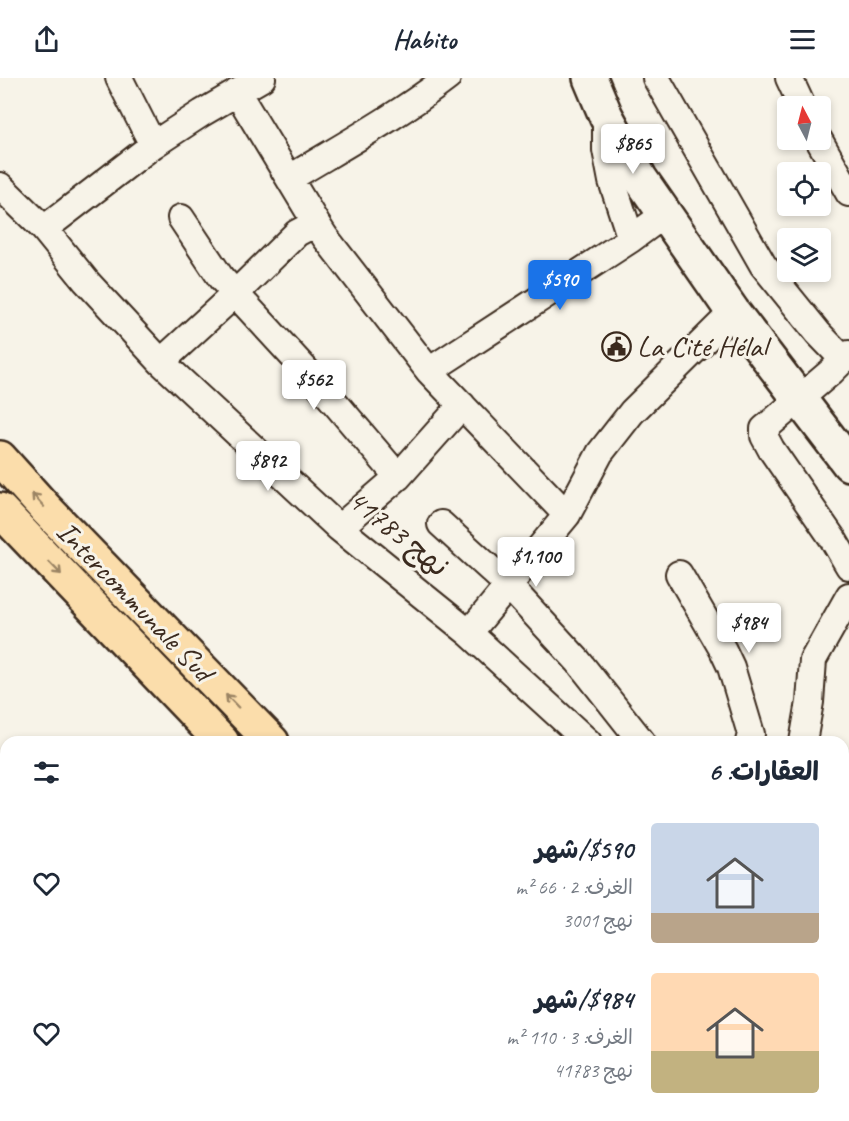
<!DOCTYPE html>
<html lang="ar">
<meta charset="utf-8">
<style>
:root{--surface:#fff;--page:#f6f6f7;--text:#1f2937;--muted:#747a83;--accent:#1a73e8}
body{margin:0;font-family:Caveat,"Playpen Sans Arabic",sans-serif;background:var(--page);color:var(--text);direction:rtl;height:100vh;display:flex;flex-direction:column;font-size:22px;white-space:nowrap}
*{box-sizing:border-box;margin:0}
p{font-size:20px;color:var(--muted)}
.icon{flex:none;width:33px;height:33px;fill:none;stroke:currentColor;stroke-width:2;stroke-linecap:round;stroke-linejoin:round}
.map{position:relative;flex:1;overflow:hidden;direction:ltr}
.details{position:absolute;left:0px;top:658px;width:849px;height:386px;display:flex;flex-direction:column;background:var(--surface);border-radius:18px 18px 0 0;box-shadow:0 3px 9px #0003;direction:rtl}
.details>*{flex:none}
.needle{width:39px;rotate:353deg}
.controls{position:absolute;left:777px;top:18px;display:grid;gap:12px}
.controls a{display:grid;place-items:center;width:54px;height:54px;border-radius:6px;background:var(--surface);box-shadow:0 3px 9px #0003;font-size:30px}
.price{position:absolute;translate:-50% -51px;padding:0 14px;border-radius:6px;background:#fff;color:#222;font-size:20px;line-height:39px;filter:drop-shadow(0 2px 3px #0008)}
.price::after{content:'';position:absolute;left:50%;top:36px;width:18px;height:14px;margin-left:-9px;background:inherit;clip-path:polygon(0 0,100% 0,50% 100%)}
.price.active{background:var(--accent);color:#fff}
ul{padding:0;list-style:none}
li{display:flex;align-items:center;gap:18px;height:150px;padding:0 30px}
li span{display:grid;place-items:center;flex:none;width:168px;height:120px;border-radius:6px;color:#555}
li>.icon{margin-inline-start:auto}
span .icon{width:72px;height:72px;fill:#fffc;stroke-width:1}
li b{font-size:26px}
h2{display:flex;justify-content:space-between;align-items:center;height:72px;padding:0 30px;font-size:26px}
header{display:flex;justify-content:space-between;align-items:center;height:78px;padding:0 30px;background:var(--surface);font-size:27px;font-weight:700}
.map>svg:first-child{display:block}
.green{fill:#b9e29e;stroke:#7a865e;stroke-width:1.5}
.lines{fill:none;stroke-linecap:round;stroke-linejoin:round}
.street-casing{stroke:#3b2a1e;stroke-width:30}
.secondary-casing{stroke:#3b2a1e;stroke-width:38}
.highway-casing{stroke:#3b2a1e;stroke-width:38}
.street{stroke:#f7f3e8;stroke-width:26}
.secondary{stroke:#f7f3e8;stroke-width:33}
.highway{stroke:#fbddab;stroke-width:33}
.oneway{stroke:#9b8464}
.labels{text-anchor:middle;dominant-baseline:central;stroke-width:6;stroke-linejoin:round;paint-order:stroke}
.poi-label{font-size:30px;fill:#3b2a1e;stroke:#f7f3e8;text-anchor:start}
.street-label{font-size:30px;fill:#3b2a1e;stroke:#f7f3e8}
</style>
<header><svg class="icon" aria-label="menu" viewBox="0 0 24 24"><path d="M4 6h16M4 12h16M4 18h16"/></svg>Habito<svg class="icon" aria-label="share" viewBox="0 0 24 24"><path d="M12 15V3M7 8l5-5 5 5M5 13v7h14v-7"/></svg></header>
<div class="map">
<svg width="849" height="1043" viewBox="0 0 849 1043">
<rect width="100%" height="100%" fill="#f7f3e8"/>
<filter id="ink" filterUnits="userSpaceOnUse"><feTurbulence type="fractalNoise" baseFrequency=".0167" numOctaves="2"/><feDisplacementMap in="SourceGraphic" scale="12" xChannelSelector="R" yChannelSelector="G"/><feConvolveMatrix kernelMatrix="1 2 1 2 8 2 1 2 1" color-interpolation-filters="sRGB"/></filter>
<g filter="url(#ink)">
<path class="green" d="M0 900H6V1038H112L121 1043H0Z"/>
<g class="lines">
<defs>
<path id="street" d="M119 0 153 67
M656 0 763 187 818 255 844 282
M789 0 802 28
M237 14 316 145
M606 39V72L612 103 631 161
M819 62 849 115
M290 100C343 68 398 38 447 0
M0 108 44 151 86 203 161 284 339 450 469 555 588 664
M181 140 221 200 325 313 398 399 462 327
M44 151 153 67 202 35 262 0
M849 276 832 293 764 351V358L771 371 833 461 849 488
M161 284 236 215 297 155 316 145 325 159 429 293 567 437 600 375 632 334 733 234
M429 293 631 161 665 136
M441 446 509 508 578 583 642 664
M339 450 398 399
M679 496 723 572 731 589 751 656 749 664
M469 555 567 437
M803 664 810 624 813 582 849 518
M843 774 849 763
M843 824 849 828"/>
<path id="secondary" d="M590 0 606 38 640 100 733 234 849 386"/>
<path id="highway" d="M0 380 46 431 272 664
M0 432 222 664
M580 1038 585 1043
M632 1038 636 1043"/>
</defs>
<use href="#street" class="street-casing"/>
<use href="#secondary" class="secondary-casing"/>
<use href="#highway" class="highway-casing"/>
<use href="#street" class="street"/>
<use href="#secondary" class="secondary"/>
<use href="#highway" class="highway"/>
</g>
<defs><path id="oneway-shaft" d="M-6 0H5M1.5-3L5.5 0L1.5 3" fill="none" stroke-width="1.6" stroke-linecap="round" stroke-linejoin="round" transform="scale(1.5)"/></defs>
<g class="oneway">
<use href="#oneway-shaft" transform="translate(38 422) rotate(-132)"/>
<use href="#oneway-shaft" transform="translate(55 490) rotate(46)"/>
<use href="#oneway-shaft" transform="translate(232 623) rotate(-134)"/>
</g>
</g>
<defs>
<symbol id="civic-ring" viewBox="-11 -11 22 22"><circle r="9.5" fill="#f7f3e8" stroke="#3b2a1e" stroke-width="1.5"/><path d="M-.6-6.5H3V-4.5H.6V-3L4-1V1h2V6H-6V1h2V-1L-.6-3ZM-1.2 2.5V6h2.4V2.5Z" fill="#3b2a1e"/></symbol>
</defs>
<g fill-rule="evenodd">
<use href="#civic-ring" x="600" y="252" width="33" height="33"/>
</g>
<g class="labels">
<g class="poi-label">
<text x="637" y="268">La Cité Hélal</text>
</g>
<g class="street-label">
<text transform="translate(399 455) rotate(39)">نهج 41783</text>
<text transform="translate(135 523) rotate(46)">Intercommunale Sud</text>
</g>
</g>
</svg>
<div class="controls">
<a><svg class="needle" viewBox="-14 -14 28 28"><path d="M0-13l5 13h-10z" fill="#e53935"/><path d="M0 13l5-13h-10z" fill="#747a83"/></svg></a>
<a><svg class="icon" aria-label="locate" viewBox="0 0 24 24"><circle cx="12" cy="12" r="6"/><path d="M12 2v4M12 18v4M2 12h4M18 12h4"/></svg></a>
<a><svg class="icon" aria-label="layers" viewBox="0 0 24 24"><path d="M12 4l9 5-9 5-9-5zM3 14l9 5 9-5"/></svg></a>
</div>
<b class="price" style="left:633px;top:97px">$865</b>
<b class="price active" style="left:560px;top:233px">$590</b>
<b class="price" style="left:314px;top:333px">$562</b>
<b class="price" style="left:268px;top:414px">$892</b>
<b class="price" style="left:536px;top:510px">$1,100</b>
<b class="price" style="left:749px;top:576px">$984</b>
<section class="details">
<h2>العقارات: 6<svg class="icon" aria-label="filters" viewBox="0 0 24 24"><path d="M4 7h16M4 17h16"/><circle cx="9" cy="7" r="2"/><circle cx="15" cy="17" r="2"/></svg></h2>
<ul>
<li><span style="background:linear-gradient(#c9d6e8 75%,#b9a48a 0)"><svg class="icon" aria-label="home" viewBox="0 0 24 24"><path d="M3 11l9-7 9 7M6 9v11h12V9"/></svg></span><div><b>$590/شهر</b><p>الغرف: 2 · 66 m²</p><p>نهج 3001</p></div><svg class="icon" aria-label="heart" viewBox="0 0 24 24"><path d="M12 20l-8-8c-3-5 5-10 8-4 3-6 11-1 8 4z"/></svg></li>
<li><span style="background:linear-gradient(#ffd9b3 65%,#c2b280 0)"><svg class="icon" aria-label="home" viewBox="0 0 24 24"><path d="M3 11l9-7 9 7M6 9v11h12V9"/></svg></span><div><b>$984/شهر</b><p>الغرف: 3 · 110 m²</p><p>نهج 41783</p></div><svg class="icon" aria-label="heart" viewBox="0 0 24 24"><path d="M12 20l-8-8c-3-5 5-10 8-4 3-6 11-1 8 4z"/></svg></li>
</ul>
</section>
</div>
